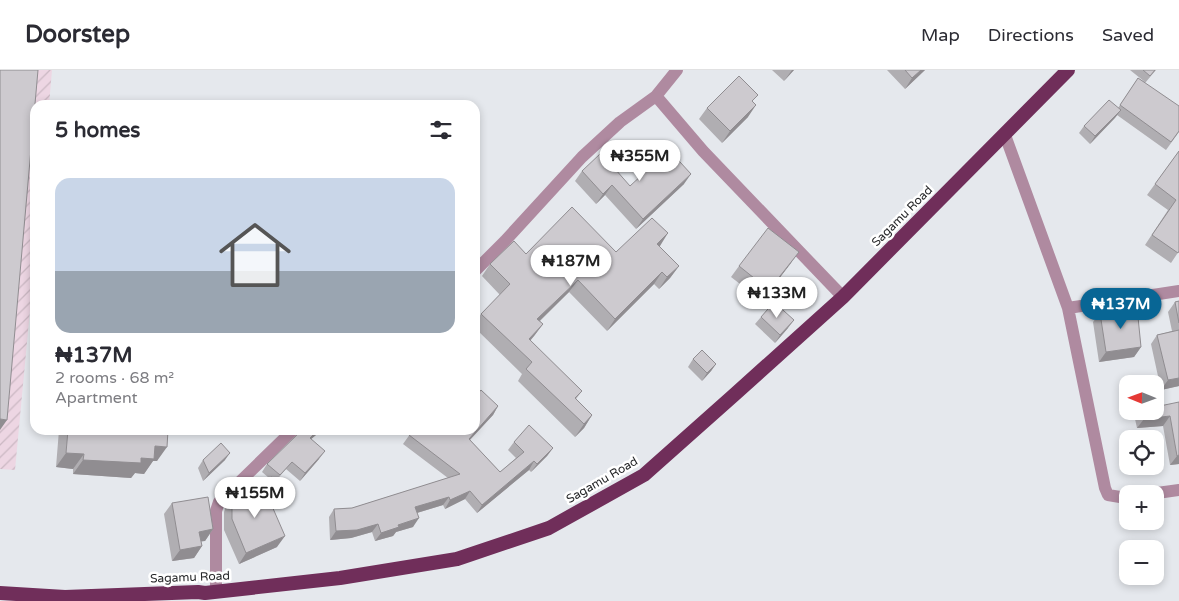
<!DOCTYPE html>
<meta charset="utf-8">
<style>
:root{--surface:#fff;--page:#f7f7f7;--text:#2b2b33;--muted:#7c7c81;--line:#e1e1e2;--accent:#086695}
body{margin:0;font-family:"Varela Round",sans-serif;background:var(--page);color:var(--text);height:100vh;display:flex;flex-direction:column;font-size:19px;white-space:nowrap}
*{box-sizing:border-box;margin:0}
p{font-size:16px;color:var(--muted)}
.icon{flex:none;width:28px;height:28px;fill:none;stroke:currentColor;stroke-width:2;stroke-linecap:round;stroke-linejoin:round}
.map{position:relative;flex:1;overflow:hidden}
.drawer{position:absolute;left:30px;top:30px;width:450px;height:335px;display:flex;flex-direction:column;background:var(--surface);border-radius:15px;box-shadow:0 2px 8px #0003}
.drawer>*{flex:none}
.needle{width:32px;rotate:271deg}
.fabs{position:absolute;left:1119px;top:305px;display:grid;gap:10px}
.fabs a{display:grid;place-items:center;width:45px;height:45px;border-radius:10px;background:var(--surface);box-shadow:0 2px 8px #0003;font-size:25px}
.price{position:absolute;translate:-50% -42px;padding:0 11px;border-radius:18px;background:#fff;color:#222;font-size:16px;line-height:32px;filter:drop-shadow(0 1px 2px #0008)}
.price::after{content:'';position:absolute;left:50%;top:30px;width:15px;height:11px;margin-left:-8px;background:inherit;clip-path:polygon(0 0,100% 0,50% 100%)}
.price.on{background:var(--accent);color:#fff}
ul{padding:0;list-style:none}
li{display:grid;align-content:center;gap:10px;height:265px;padding:0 25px}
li+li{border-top:1px solid var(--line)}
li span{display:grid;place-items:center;height:155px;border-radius:15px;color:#555}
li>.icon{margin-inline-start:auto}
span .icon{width:90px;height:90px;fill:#fffc;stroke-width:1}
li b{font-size:21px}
h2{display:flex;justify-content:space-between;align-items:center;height:60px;padding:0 25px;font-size:21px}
header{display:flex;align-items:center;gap:30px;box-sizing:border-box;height:70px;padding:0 25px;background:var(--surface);border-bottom:1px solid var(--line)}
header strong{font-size:24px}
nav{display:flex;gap:28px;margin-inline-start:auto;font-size:18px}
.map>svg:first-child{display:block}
.industrial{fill:url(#industrial-furrows)}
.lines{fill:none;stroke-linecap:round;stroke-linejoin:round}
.minor{stroke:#af8aa0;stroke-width:12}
.trunk{stroke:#702e5a;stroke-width:14}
.wall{fill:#b0aeb2}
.shaded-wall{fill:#908d91}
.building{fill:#cdcacf;stroke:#908d91}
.labels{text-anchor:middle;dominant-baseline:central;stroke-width:5;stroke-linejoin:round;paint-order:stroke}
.street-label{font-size:12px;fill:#252628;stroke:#fff}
</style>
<header>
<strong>Doorstep</strong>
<nav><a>Map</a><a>Directions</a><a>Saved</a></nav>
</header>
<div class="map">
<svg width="1179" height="531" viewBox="0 0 1179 531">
<defs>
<pattern id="industrial-furrows" width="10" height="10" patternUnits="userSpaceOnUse" patternTransform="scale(1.25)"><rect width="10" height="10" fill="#edd6e3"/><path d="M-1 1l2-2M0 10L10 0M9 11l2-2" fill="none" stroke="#cbb8c3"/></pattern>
</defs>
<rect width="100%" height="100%" fill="#e5e8ed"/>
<path class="industrial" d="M0 0H52L49 35H35V187L15 400 0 399Z"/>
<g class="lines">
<path class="minor" d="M656 26 703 81 843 227
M1005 65 1068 238 1105 418 1108 425 1120 427H1128
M475 201 505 171 582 87 620 52 656 26 677 0
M1068 238 1179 221
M1150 424 1179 420
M216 522V441L219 432 293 360"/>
<path class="trunk" d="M0 523 65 527 198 522 205 523 340 508 457 489 549 458 644 405 734 325 843 227 1068 0"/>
</g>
<path class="wall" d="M772 0H794L784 11Z
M887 0H925L905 19Z
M1130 0H1156L1145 13 1179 62 1166 80 1117 45 1090 74 1079 63 1084 56 1118 38 1138 8 1145 12Z
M707 38 748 47 722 73 699 49Z
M1179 81V181L1171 193 1145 175 1168 140 1147 125Z
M582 101 630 116 684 114 636 159 605 125 596 134 575 111Z
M659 176 679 196 670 208 659 219 654 214 607 261 569 222 540 251 543 254 534 266 530 271 582 321 576 329 592 345 584 358 575 367 518 311 522 304 475 258V253L481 244 500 225 482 206 490 194 526 184 616 182Z
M791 193 762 231 731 207 739 196Z
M1179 231V316L1161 320 1151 274 1157 265 1172 261 1168 242 1175 232Z
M1100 243 1141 277 1134 287 1099 292 1093 252Z
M761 247 788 258 775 273 755 254Z
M693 289 716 294 711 301 702 311 688 297Z
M1179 332V394L1170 395 1163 356 1137 358 1135 349 1141 341H1155Z
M498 336 493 345 470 370 500 402 516 388 508 380 514 372 553 378 547 386 531 402 529 400 477 443 465 429 445 439 443 435 417 443 413 457 396 462 393 466 375 471 372 462 351 468 330 470 329 447 334 439 352 438 448 408 403 374 413 360Z
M59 360H168L157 391H153L144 404 135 403 131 408 73 404V399L56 397Z
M302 360H322L311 369 319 389 300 411 286 399 274 413 278 423 276 427 269 430 277 477 239 494 224 460V442L226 436 234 425 255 416 257 413 269 408 262 402 267 394Z
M203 390H225L203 411 198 398Z
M172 433 213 459 205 471H201L202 476 194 488 172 491 164 444Z"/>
<path class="shaded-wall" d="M792 0H794L784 11Z
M921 0H925L905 19 912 8Z
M756 35 748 47 722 73 730 61Z
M1121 40 1115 48 1090 74 1095 66Z
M691 104 684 114 636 159 643 149Z
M612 115 605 125 596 134 603 124Z
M668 163 660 176 649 187 657 174Z
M799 182 791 193 762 231 769 220Z
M679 196 670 208 659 219 667 207Z
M662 202 654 214 607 261 615 249Z
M578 210 569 222 529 261 537 249Z
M794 250 788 258 775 273 780 265Z
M543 254 534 266 520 282 529 269Z
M1141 277 1134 287 1099 292 1106 282Z
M716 294 711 301 702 311 707 303Z
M1179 308V316L1161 320 1168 310Z
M498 336 493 345 463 377 469 369Z
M592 345 584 358 575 367 584 354Z
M1170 346 1163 356 1137 358 1144 349Z
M0 349 7 350 0 360Z
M318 360H322L304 375 310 368Z
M155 376 167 377 157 391H153L144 404 135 403 131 408 73 404 83 390 141 388Z
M553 378 547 386 531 402 537 394Z
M325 381 319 389 300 411 305 403Z
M66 383 84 384 73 399 56 397Z
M230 383 225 390 203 411 209 403Z
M1179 385V394L1170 395 1177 386Z
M534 391 529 400 477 443 482 435Z
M470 421 465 429 445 439 450 430Z
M278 423 276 427 261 433 264 429Z
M449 427 443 435 410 445 415 437Z
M419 448 413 457 396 462 393 466 375 471 381 463 398 455Z
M378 454 372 462 351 468 330 470 336 461Z
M213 459 205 471 191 473 199 462Z
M285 466 277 477 239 494 246 483Z
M202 476 194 488 172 491 180 480Z"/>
<path class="building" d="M0 0H38L7 350 0 349Z
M905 0H921L912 8Z
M1143 0H1155L1150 6Z
M739 6 758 25 752 31 756 35 730 61 707 38Z
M1138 8 1179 36V61L1171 72 1120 35Z
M1109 30 1121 40 1095 66 1084 56Z
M669 80 691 104 643 149 612 115 603 124 582 101 601 83 630 116Z
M1179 81V181L1178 183 1152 165 1176 130 1155 114Z
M572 137 616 182 652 148 668 163 657 174 679 196 667 207 662 202 615 249 578 210 537 249 543 254 529 269 582 321 575 328 592 345 584 354 526 299 532 292 481 244 510 214 490 194 514 171 526 184Z
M768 158 799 182 769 220 739 196Z
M1179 231V253L1175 232Z
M774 232 794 250 780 265 761 247Z
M1137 237 1141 277 1106 282 1100 243Z
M1179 260V308L1168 310 1157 265Z
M702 280 716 294 707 303 693 289Z
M481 320 498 336 469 369 500 402 524 382 514 372 529 355 553 378 537 394 534 391 482 435 470 421 450 430 449 427 415 437 419 448 398 455 399 457 381 463 378 454 357 460 336 461 334 439 352 438 460 404 409 365 413 360H475V327Z
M1179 332V385L1177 386 1170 346 1144 349 1142 341H1155V337Z
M68 360H168L167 377 155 376 154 389 141 388V393L83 390 84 384 66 383Z
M302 360H318L310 368 325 381 305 403 292 392 280 405 267 394Z
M221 373 230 383 209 403 203 390Z
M272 407 278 423 268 427 262 413 258 415 257 413Z
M262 413 285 466 246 483 232 449V431L234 425Z
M208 427 213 459 199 462 202 476 180 480 172 433Z"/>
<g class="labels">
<g class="street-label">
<text transform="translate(902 146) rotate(-45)">Sagamu Road</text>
<text transform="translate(602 410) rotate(-30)">Sagamu Road</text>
<text transform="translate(190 507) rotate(-2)">Sagamu Road</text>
</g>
</g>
</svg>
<div class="fabs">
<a><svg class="needle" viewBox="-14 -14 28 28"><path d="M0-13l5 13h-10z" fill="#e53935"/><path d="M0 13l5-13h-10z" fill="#7c7c81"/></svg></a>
<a><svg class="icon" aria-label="locate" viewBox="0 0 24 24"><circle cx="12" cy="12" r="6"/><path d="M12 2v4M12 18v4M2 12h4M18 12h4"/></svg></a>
<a>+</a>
<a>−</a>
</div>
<b class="price" style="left:640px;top:112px">₦355M</b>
<b class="price" style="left:571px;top:217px">₦187M</b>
<b class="price" style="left:777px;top:249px">₦133M</b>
<b class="price on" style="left:1121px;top:260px">₦137M</b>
<b class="price" style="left:255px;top:449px">₦155M</b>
<section class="drawer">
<h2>5 homes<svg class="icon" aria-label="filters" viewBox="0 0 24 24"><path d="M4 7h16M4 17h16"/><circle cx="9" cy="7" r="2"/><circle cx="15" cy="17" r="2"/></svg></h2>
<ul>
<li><span style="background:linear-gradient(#c9d6e8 60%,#9aa5b1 0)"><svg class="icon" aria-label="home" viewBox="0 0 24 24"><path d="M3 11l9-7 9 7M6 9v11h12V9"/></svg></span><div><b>₦137M</b><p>2 rooms · 68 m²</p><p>Apartment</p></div></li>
</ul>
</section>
</div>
